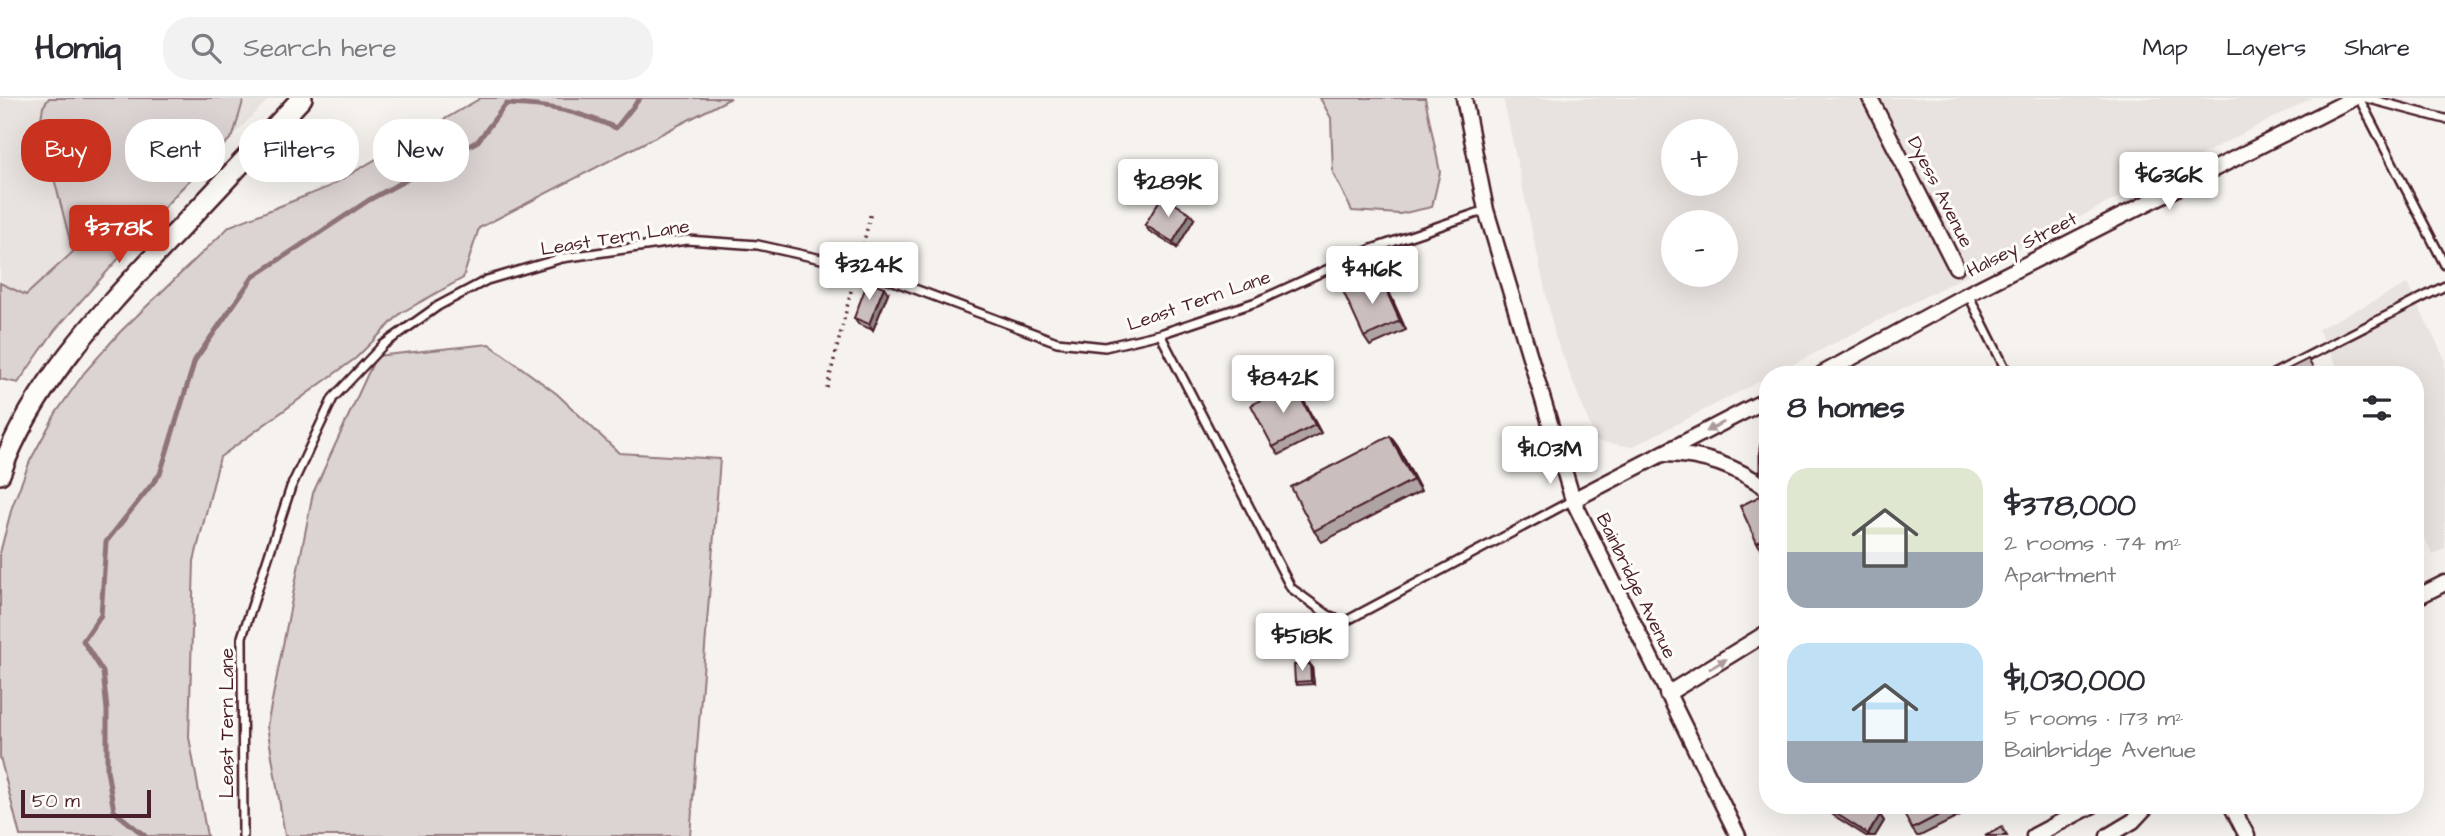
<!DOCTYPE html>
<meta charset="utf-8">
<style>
:root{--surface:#fff;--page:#f2f2f3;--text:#2b2b33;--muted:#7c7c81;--line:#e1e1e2;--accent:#c8321e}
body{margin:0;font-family:"Architects Daughter",sans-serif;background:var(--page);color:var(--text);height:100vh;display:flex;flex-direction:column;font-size:26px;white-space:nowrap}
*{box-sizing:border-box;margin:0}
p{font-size:23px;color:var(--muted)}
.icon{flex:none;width:38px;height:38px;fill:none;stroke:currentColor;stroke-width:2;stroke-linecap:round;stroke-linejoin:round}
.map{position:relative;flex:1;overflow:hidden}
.side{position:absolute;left:1759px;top:268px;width:665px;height:448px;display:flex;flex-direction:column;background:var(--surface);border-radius:28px;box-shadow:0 7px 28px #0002}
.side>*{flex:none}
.top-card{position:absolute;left:21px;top:21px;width:665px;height:63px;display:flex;gap:14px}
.controls{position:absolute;left:1661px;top:21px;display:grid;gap:14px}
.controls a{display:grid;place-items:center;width:77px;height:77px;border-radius:50%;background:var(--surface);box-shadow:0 7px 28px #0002;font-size:35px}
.scale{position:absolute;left:21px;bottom:18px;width:130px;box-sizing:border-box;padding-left:7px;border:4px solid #4a1f2b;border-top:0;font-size:19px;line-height:24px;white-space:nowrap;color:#4a1f2b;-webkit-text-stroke:5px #fdfcf7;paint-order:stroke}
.price{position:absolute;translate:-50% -60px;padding:0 16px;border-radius:7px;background:#fff;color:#222;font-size:23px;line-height:46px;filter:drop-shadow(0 2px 4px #0008)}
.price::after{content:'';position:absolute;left:50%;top:42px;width:21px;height:16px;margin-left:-10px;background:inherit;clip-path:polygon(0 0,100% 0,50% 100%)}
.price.on{background:var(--accent);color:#fff}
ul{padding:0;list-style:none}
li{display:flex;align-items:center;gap:21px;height:175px;padding:0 28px}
li span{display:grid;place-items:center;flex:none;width:196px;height:140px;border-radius:21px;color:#555}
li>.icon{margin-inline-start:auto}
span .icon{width:84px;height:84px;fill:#fffc;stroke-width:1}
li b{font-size:30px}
h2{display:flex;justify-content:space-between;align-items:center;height:84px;padding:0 28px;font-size:30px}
.chip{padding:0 24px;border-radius:28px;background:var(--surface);box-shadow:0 7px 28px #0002;font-size:24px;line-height:63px}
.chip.on{background:var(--accent);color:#fff}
header{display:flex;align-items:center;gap:42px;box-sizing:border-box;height:98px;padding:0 35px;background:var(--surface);border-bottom:2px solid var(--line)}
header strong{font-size:33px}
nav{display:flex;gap:38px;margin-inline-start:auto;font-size:24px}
.search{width:490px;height:63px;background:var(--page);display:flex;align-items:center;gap:18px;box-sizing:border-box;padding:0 24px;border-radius:28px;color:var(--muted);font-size:26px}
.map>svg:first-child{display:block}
.built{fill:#e9e3e0;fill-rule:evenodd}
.green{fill:#dcd4d2;stroke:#937a7e;stroke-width:2}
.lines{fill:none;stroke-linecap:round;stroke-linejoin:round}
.stream{stroke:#8e7378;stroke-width:5}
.lane-casing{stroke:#4a1f2b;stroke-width:12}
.street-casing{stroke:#4a1f2b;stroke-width:19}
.secondary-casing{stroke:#4a1f2b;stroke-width:24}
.path{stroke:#4a1f2b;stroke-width:3.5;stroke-dasharray:2 5;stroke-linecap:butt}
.lane{stroke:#fdfcf7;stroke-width:7}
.street{stroke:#fdfcf7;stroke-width:14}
.secondary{stroke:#fdfcf7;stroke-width:19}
.wall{fill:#afa4a3;stroke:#4a1f2b;stroke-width:2}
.shaded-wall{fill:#8e8685;stroke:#4a1f2b;stroke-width:2}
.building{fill:#cbbfbe;stroke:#4a1f2b;stroke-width:2}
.oneway{fill:#ac999b}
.labels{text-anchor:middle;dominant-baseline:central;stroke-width:6;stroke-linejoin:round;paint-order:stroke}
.street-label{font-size:19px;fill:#4a1f2b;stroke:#fdfcf7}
</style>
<header>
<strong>Homiq</strong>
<div class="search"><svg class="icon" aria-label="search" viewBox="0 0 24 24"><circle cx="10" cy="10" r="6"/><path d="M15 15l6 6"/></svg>Search here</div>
<nav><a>Map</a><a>Layers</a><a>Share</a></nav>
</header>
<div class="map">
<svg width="2445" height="738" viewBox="0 0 2445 738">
<rect width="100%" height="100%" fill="#f6f3ef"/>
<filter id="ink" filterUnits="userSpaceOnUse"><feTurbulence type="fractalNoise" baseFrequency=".0143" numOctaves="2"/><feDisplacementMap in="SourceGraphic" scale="14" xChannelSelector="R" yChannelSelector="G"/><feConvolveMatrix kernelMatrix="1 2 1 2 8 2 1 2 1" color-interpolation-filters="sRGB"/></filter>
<g filter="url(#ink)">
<path class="built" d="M0 0H270L178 94 55 232 18 285 0 281Z
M1503 0H2312L1632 349 1596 343 1555 238ZM1673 33H1726V86H1673ZM1673 124H1726V177H1673Z
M2407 186 2445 261V450L2433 457 2415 422V276H2341L2318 231Z"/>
<path class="green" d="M49 0H244L233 38 178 94 55 232 18 285 0 281V185L26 197 73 154 40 26 43 9Z
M481 0H731L479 130 463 180 401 215 356 260 220 359 194 463 189 639 207 738H20L0 659V455L12 409 30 363 56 315 84 275 120 234 230 128 328 89Z
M1320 0H1425L1440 74 1432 109 1400 116 1352 113 1333 75 1331 20Z
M489 246 557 296 619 355 720 361 690 738H285L267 628 313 395 376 258Z"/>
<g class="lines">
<path class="stream" d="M145 738 114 713 107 672V612L103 574 83 543 101 517 106 444 160 376 195 262 253 179 369 102 478 43 506 6C549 7 577 13 616 30L640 0"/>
<defs>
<path id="lane" d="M2359 0 2445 167
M2366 0 2445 21
M1968 196 2008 276
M1160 236 1291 490 1328 517 1344 524 1573 402
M2273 276 2445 188
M243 738 242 539 291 389 333 300 383 247 438 208 487 182 562 160 687 142 758 147 853 168 1057 244 1105 249 1160 236 1256 204 1372 151 1486 112"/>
<path id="street" d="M1464 0 1486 112 1573 402 1738 738
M1870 0 1956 169
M1822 276 1968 196 2354 0
M1768 350V388
M1665 356C1705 357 1735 368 1768 391
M1573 402 1768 301
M2415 500 2445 485
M1667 596 1768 534
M2231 707 2247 738
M2034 738 2093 707
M2108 738 2133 723 2148 707"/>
<path id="secondary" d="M0 376C33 285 106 210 171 140 215 94 258 47 302 0"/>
</defs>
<use href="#lane" class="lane-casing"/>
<use href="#street" class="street-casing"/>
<use href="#secondary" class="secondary-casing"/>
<path class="path" d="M860 160 871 114
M827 290 854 181"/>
<use href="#lane" class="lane"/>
<use href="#street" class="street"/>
<use href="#secondary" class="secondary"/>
</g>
<path class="wall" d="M1194 121 1177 150 1149 133 1145 127Z
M1379 177 1385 185 1406 232 1370 248 1364 239Z
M888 195 873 232 858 226 854 220Z
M1293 285 1299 294 1321 335 1279 357 1273 349Z
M1390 338 1398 349 1421 393 1322 444 1314 433Z
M1768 394V451L1763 453 1757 445Z
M1312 569 1314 586 1297 587 1295 584Z
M1867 707 1866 708 1880 717 1884 723 1875 738H1866L1833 717 1829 711Z
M1957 707 1962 717 1920 738H1917L1912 731Z"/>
<path class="shaded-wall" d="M1190 115 1194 121 1177 150 1173 144Z
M1379 177 1385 185 1406 232 1400 223Z
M884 189 888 195 873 232 869 226Z
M1293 285 1299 294 1321 335 1315 327Z
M1390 338 1398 349 1421 393 1413 382Z
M1310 566 1312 569 1314 586 1311 583Z
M1880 717 1884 723 1875 738H1870L1868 736Z"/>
<path class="building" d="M1162 98 1190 115 1173 144 1145 127Z
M1379 177 1400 223 1364 239 1343 193Z
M868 183 884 189 869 226 854 220Z
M2308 261 2316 276H2278Z
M1921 270 1924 276H1908Z
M1293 285 1315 327 1273 349 1251 307Z
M1390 338 1413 382 1314 433 1291 389Z
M1768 394V439L1757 445 1740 408Z
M1310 566 1311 583 1295 584 1294 567Z
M1831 707H1865L1880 717 1868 736 1829 711Z
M1899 707H1955L1956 708 1912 731Z
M2002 729 2007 738H1985Z"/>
<defs><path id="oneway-solid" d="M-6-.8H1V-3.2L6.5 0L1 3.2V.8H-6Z" transform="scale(1.75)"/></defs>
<g class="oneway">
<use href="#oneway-solid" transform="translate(1715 329) rotate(152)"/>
<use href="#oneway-solid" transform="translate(1718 566) rotate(-30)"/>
</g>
</g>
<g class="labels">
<g class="street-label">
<text transform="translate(1940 94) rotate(63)">Dyess Avenue</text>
<text transform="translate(615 140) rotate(-9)">Least Tern Lane</text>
<text transform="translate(2022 147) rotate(-27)">Halsey Street</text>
<text transform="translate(1199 203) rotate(-19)">Least Tern Lane</text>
<text transform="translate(1636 488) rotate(64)">Bainbridge Avenue</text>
<text transform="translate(227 625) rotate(-90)">Least Tern Lane</text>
</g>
</g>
</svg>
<div class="controls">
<a>+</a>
<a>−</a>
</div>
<div class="scale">50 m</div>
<b class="price" style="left:2169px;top:114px">$636K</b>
<b class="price" style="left:1168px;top:121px">$289K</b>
<b class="price on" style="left:119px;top:167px">$378K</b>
<b class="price" style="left:869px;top:204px">$324K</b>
<b class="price" style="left:1372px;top:208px">$416K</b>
<b class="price" style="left:1283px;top:317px">$842K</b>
<b class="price" style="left:1550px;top:388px">$1.03M</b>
<b class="price" style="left:1302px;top:575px">$518K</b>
<div class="top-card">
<a class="chip on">Buy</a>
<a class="chip">Rent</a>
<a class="chip">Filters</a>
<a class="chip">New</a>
</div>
<section class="side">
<h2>8 homes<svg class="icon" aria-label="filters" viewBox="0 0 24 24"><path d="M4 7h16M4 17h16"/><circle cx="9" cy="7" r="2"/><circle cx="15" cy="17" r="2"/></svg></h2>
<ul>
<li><span style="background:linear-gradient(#dfe7d0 60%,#9aa5b1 0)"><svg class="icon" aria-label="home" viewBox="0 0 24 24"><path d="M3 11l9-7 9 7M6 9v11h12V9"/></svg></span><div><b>$378,000</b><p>2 rooms · 74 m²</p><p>Apartment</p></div></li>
<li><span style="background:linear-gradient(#bfe0f5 70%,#9aa5b1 0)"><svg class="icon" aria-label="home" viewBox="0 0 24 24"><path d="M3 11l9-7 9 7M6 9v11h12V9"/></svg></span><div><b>$1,030,000</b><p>5 rooms · 173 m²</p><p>Bainbridge Avenue</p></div></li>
</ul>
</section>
</div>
